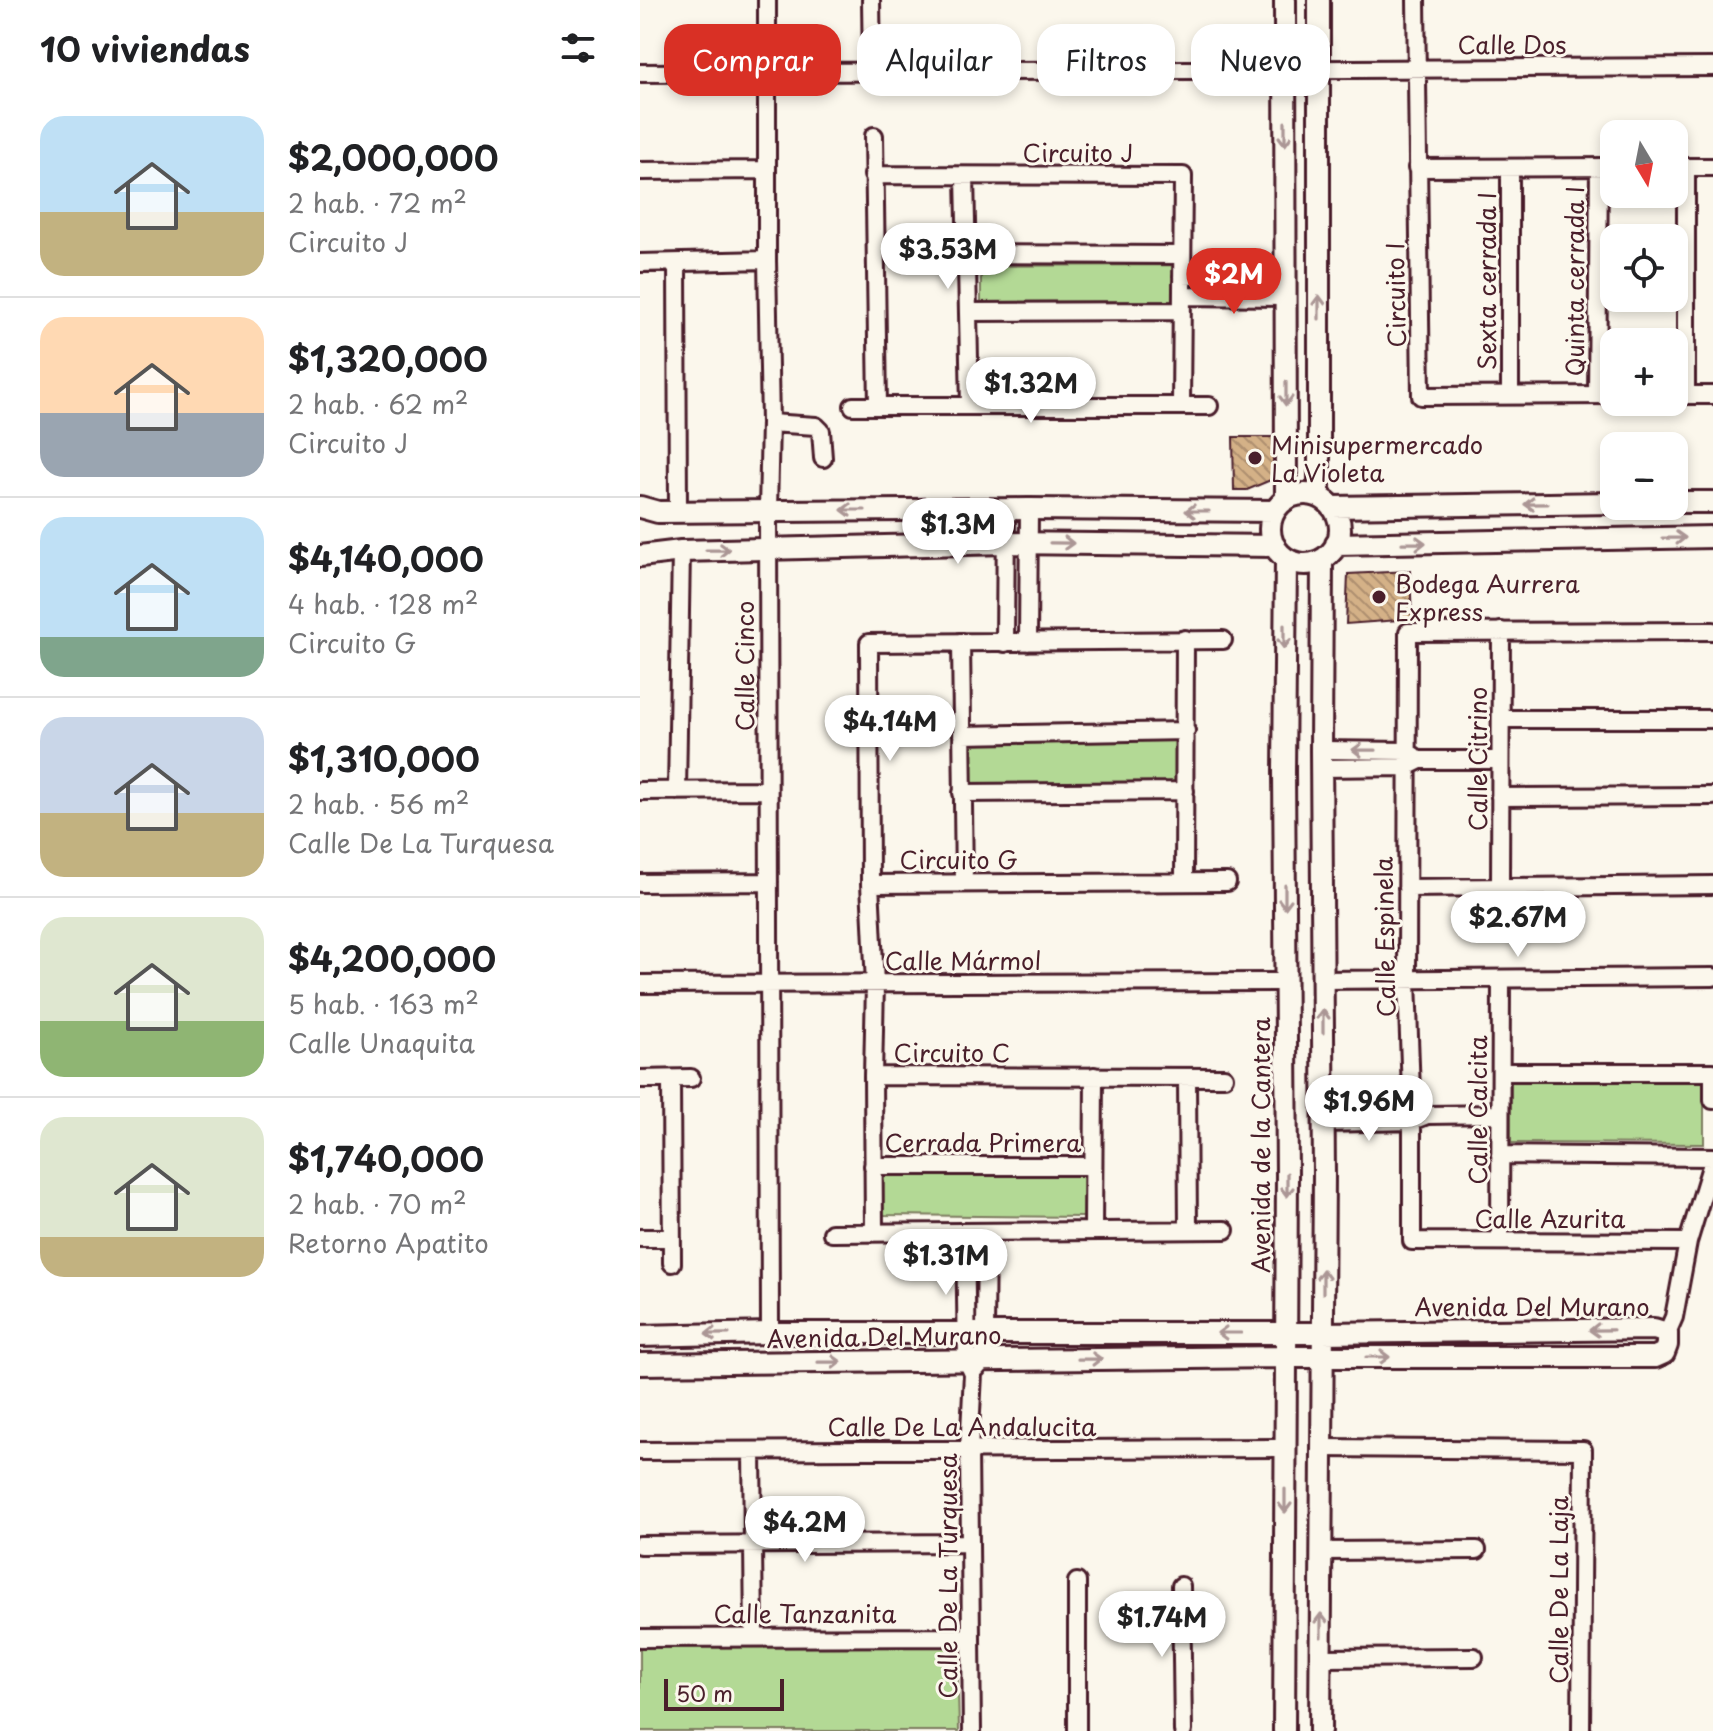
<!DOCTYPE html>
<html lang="es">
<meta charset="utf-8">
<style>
:root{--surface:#fff;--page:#f2f2f2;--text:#202124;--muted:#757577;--line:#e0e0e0;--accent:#d93025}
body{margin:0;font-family:"Playpen Sans",sans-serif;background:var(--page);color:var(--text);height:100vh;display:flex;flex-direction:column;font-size:30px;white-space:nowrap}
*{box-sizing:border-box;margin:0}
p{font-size:26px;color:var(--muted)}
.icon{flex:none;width:44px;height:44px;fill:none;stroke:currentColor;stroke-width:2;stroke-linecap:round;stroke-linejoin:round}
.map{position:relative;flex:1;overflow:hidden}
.side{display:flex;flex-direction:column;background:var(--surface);width:640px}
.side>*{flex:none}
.guide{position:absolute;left:24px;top:24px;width:760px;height:72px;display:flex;gap:16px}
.needle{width:52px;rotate:170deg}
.controls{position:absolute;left:960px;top:120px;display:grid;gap:16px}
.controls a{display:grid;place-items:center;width:88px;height:88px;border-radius:16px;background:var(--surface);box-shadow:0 4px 12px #0003;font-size:40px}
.scale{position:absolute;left:24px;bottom:20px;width:120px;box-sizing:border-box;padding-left:8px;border:4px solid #4a1f2b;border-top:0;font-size:22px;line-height:28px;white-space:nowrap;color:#4a1f2b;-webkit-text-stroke:6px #fbf7ec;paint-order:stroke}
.price{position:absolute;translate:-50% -68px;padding:0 18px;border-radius:28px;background:#fff;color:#222;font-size:26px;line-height:52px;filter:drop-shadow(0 2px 4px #0008)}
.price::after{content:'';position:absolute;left:50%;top:48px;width:24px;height:18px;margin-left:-12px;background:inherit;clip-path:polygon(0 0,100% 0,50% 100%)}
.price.selected{background:var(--accent);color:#fff}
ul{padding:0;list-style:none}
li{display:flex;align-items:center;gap:24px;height:200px;padding:0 40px}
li+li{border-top:2px solid var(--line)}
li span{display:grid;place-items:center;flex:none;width:224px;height:160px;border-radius:24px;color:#555}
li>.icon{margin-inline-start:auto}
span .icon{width:96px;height:96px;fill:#fffc;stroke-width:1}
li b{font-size:34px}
h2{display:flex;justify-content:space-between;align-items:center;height:96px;padding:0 40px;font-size:34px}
.chip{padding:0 28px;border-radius:24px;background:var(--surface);box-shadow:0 4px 12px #0003;font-size:28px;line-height:72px}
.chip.selected{background:var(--accent);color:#fff}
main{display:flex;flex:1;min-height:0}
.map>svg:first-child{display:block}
.green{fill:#b3d995;stroke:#7e7c60;stroke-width:2}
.building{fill:url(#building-back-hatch);stroke:#4a1f2b;stroke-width:2}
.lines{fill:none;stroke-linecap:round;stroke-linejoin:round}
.minor-casing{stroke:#4a1f2b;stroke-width:22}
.tertiary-casing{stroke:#4a1f2b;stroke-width:26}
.minor{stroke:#fbf7ec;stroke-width:16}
.tertiary{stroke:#fbf7ec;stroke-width:20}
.oneway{stroke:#ab9695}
.poi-dot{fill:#4a1f2b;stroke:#fbf7ec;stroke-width:3}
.labels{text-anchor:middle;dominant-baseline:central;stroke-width:6;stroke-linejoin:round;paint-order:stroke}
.street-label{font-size:24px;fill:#4a1f2b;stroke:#fbf7ec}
.poi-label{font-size:24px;fill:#4a1f2b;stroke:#fbf7ec;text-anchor:start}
</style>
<main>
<section class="side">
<h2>10 viviendas<svg class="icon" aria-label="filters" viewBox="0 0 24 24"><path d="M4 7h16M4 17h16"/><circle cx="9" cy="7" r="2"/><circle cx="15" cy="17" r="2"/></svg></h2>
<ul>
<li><span style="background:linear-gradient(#bfe0f5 60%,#c2b280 0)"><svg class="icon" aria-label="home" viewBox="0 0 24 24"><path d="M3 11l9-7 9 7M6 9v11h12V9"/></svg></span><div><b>$2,000,000</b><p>2 hab. · 72 m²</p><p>Circuito J</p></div></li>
<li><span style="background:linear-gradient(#ffd9b3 60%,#9aa5b1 0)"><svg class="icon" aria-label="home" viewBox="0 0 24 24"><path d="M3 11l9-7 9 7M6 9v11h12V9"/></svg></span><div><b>$1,320,000</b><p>2 hab. · 62 m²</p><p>Circuito J</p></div></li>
<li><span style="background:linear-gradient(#bfe0f5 75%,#7fa58c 0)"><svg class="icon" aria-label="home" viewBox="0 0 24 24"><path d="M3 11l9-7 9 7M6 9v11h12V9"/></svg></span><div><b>$4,140,000</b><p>4 hab. · 128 m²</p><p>Circuito G</p></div></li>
<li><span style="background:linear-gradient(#c9d6e8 60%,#c2b280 0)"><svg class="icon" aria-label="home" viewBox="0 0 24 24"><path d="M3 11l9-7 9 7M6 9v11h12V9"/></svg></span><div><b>$1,310,000</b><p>2 hab. · 56 m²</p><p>Calle De La Turquesa</p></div></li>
<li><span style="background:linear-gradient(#dfe7d0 65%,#8fb573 0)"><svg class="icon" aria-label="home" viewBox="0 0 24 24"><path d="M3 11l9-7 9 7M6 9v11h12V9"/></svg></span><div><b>$4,200,000</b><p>5 hab. · 163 m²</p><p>Calle Unaquita</p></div></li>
<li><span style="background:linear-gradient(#dfe7d0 75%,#c2b280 0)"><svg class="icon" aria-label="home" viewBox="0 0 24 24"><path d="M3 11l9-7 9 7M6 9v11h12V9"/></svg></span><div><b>$1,740,000</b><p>2 hab. · 70 m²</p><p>Retorno Apatito</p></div></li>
</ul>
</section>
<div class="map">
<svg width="1073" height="1731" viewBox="0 0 1073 1731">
<defs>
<pattern id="building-back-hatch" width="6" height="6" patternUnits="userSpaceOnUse" patternTransform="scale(2)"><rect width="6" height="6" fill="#d4b187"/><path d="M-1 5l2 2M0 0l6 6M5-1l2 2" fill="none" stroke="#ae8f6f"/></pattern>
</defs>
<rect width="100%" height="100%" fill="#fbf7ec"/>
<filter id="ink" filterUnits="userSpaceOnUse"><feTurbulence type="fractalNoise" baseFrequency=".0125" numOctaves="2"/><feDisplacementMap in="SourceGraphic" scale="16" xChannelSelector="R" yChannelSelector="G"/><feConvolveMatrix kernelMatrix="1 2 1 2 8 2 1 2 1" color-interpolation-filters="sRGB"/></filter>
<g filter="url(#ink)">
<path class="green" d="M540 265 541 301 341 302V266Z
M535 740V783L331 784V741Z
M871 1080 1064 1081V1144L871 1143Z
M243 1174 446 1175 445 1217 243 1215Z
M317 1646 319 1731H0V1647Z"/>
<path class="building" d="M593 437H633V479L607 490H594Z
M770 571 772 619 706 624 708 574Z"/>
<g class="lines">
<defs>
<path id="minor" d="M127 0V260L130 423 128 510 130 1333
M231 0 232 71
M776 0 781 396 974 395
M0 73 1073 67
M234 136 238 406
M1034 167H1073
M1046 167V395
M777 168 974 167
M870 168V395
M0 171 127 170
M233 175 543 176 541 406
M325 176 330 405
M328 254 542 255
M0 263 127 260
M37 263 38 512
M542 276 645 274
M542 296 646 297
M328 312 541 311
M957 395 959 167
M1034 395H1073
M213 406H569
M130 423 176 426 181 431 183 458
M321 642 324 883
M388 642 389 509
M365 643 366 510
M861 719H1073
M322 735 546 731
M681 750 766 751 774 756
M681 768 766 767 780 760H860
M0 791 128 790
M37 791 41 551
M322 793 545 791
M860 797 1073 796
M544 882 545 639
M0 883 129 882
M230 884 587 882
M767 888 1073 885
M860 888 861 631
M682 980 1073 977
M0 984 646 982
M861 1072H1073
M1073 1072V1100
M233 1076 584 1077
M547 1077 548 1229
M0 1079 51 1078
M31 1079 32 1263
M683 1106 771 1105 779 1110
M683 1123 772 1121 787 1115 860 1114
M860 1155 1073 1157
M233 1166H453
M453 1230 454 1076
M234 1232 233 1076 235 984 230 884 229 643 583 640
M325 1232 327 1361 333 1374 329 1450 332 1731
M192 1233 585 1230
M0 1238H32
M860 1241 861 979
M1048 1242 772 1241V1121L767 980 768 632 1073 631
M1027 1333 1034 1317 1048 1242 1073 1160
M336 1369 343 1361 345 1333 346 1232
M681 1448 943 1450 941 1731
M0 1451 645 1448
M112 1451 114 1637
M0 1545 330 1543
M681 1551 837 1550
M437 1582V1731
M541 1586 543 1731
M0 1638 331 1637
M681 1658 834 1657"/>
<path id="tertiary" d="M645 0 646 500
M630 529a35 35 0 1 1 70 0a35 35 0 1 1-70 0Z
M679 497V0
M1034 502H1073
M0 507 18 512 389 509 635 511
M692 507 974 503
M696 544 1073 537
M0 556 41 551 366 543 635 546
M0 1336 130 1333H682L1014 1329 1027 1333V1345L1024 1353 1015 1357H646L0 1364
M644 1731 647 1175 644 772 646 559
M680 1731 684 1175 681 750 682 560"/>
</defs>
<use href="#minor" class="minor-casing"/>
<use href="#tertiary" class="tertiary-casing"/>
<use href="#minor" class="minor"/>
<use href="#tertiary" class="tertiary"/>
</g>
<defs><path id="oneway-shaft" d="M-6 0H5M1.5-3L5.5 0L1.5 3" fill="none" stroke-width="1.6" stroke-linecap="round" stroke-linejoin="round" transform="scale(2)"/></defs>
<g class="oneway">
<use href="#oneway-shaft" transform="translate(645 134) rotate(90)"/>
<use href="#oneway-shaft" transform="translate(679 307) rotate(-90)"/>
<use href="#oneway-shaft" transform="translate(646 394) rotate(90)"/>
<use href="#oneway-shaft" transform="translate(896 504) rotate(179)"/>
<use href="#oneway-shaft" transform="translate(213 510) rotate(180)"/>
<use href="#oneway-shaft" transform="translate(557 511) rotate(-180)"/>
<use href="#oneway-shaft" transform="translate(1034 538) rotate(-1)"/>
<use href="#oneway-shaft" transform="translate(422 543) rotate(1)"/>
<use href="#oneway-shaft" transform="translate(774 543) rotate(-1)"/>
<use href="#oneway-shaft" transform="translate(78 550) rotate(-1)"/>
<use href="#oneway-shaft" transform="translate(644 637) rotate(90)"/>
<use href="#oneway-shaft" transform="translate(724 750) rotate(-179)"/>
<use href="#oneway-shaft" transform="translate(645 897) rotate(90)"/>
<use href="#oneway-shaft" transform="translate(683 1021) rotate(-90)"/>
<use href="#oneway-shaft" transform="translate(647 1185) rotate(90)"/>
<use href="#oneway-shaft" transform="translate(683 1281) rotate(-90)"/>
<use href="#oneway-shaft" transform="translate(961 1330) rotate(179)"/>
<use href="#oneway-shaft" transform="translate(589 1333) rotate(-180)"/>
<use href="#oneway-shaft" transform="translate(77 1334) rotate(179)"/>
<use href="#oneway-shaft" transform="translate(738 1357)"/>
<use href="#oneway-shaft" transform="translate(450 1359) rotate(-1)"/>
<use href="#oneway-shaft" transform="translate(190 1362) rotate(-1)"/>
<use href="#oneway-shaft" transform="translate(645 1501) rotate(90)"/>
<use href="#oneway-shaft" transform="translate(681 1625) rotate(-90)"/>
</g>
</g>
<g class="poi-dot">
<circle cx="615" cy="458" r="8"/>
<circle cx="739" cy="597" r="8"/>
</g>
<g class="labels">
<g class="street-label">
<text x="872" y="44">Calle Dos</text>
<text x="438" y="152">Circuito J</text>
<text transform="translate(846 281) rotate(-90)">Sexta cerrada I</text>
<text transform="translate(934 281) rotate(-90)">Quinta cerrada I</text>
<text transform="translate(755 295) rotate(-91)">Circuito I</text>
<text transform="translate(104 666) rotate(-90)">Calle Cinco</text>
<text transform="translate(837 759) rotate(-90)">Calle Citrino</text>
<text x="319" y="859">Circuito G</text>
<text transform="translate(744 937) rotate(-91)">Calle Espinela</text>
<text x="323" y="960">Calle Mármol</text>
<text x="312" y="1052">Circuito C</text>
<text transform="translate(837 1110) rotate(-90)">Calle Calcita</text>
<text x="343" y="1142">Cerrada Primera</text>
<text transform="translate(620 1145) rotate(-90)">Avenida de la Cantera</text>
<text x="910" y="1218">Calle Azurita</text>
<text x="892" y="1306">Avenida Del Murano</text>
<text transform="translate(244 1336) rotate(-1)">Avenida Del Murano</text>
<text x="322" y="1426">Calle De La Andalucita</text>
<text transform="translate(307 1576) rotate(-90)">Calle De La Turquesa</text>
<text transform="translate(918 1590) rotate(-90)">Calle De La Laja</text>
<text x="165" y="1613">Calle Tanzanita</text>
</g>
<g class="poi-label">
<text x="631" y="444">Minisupermercado<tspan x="631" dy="28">La Violeta</tspan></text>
<text x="755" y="583">Bodega Aurrera<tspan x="755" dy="28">Express</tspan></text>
</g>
</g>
</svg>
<div class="controls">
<a><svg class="needle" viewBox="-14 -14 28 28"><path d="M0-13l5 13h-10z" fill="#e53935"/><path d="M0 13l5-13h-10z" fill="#757577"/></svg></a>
<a><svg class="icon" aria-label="locate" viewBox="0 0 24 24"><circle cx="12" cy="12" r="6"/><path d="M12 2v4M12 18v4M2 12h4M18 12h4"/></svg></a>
<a>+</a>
<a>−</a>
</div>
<div class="scale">50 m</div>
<b class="price" style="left:308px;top:291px">$3.53M</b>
<b class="price selected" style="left:594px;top:316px">$2M</b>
<b class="price" style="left:391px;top:425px">$1.32M</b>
<b class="price" style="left:318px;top:566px">$1.3M</b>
<b class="price" style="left:250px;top:763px">$4.14M</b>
<b class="price" style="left:878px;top:959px">$2.67M</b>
<b class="price" style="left:729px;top:1143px">$1.96M</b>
<b class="price" style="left:306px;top:1297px">$1.31M</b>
<b class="price" style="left:165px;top:1564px">$4.2M</b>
<b class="price" style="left:522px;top:1659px">$1.74M</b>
<div class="guide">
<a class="chip selected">Comprar</a>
<a class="chip">Alquilar</a>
<a class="chip">Filtros</a>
<a class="chip">Nuevo</a>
</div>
</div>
</main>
